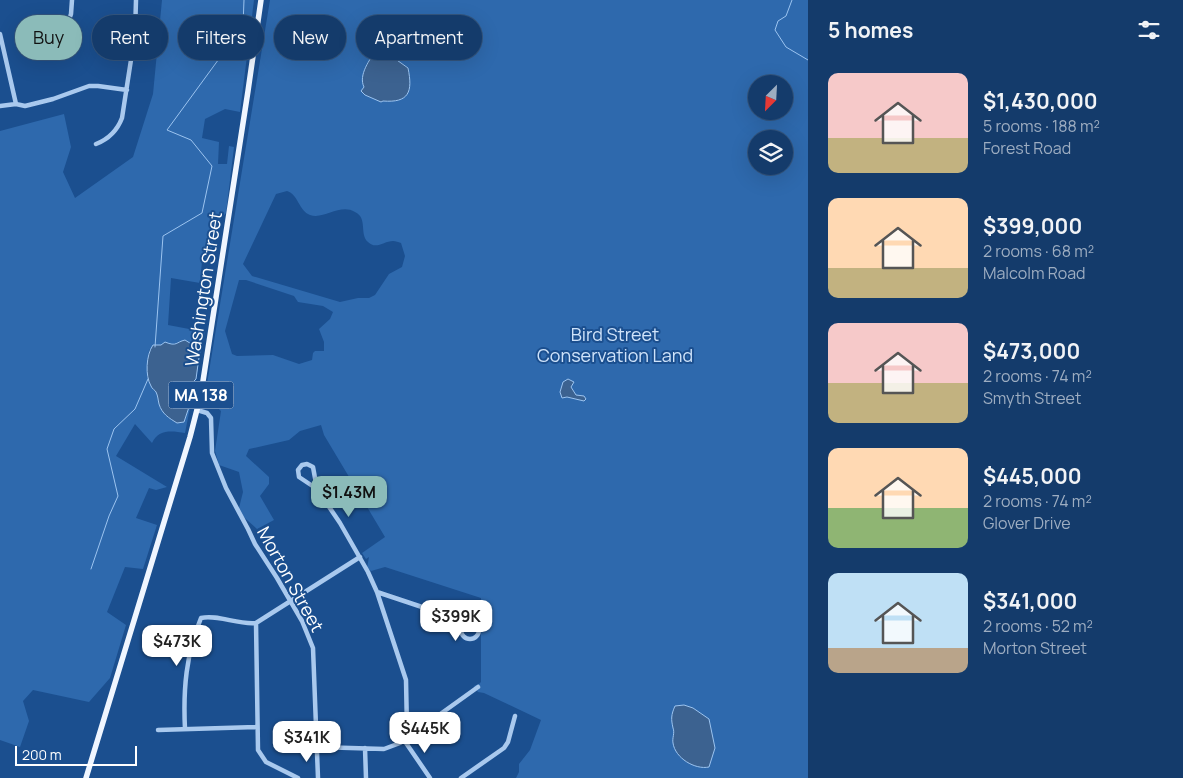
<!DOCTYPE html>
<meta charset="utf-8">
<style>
:root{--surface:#143b6b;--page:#1d4271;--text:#f1f3f6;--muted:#9dadc1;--line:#33557e;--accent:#8bbbb9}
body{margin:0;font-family:Manrope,sans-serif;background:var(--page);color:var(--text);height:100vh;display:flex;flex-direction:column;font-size:19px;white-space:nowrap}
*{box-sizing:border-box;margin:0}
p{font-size:16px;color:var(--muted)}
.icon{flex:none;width:28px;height:28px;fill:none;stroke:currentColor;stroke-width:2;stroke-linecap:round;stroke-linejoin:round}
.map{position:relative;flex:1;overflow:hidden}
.side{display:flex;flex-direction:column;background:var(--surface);width:375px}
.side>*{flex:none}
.banner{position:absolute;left:15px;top:15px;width:475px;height:45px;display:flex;gap:10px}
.needle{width:32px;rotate:204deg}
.controls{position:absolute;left:748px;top:75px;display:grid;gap:10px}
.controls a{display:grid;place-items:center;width:45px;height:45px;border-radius:50%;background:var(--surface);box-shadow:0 5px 20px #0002,0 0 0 1px var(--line);font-size:25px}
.scale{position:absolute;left:15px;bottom:12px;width:122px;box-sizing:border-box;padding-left:5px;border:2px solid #fff;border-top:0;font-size:14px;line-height:18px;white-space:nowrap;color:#fff;-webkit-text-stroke:4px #1b4f8f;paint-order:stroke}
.price{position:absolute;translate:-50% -42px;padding:0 11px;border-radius:10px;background:#fff;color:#222;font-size:16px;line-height:32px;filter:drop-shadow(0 1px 2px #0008)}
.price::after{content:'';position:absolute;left:50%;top:30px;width:15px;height:11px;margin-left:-8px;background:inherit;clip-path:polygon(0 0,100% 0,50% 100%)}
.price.selected{background:var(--accent);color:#111}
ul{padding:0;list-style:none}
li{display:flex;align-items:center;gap:15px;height:125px;padding:0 20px}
li span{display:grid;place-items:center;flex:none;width:140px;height:100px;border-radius:10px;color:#555}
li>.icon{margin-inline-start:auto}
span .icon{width:60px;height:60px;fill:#fffc;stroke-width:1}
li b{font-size:21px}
h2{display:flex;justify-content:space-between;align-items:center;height:60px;padding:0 20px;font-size:21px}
.chip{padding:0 18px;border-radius:22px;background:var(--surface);box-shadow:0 5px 20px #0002,0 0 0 1px var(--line);font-size:18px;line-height:45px}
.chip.selected{background:var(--accent);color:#111}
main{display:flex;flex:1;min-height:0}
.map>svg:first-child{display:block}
.green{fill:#2e69ad;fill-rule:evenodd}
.water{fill:#3c6290;stroke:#9cc4f0}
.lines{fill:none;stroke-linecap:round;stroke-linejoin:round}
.stream{stroke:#9cc4f0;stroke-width:1}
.minor{stroke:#a9c9ee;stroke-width:4.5}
.major{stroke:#f0f6ff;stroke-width:5.5}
.labels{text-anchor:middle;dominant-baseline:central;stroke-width:4;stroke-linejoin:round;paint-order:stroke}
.shield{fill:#1b4f8f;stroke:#bbcadd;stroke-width:1}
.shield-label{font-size:16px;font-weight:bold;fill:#fff}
.street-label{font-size:18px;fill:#fff;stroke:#1b4f8f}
.park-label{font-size:18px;fill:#cfe3fa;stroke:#1b4f8f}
</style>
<main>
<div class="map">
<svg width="808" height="778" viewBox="0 0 808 778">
<rect width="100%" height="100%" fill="#1b4f8f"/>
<path class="green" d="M162 0H254L240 112 225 109 205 119 202 138 219 142 218 164H227L229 146 234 147 226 213 214 227 211 261H202L200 283 171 278 168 325 205 332 185 433C171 431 159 429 152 443L135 424 116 456 167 487 156 490 149 488 136 518 157 525 143 569 125 567 107 612 126 625 110 678 89 702 33 690 23 701 29 721 20 747 0 740V131L64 114 71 147 63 172 75 198 133 157 153 94ZM180 343 193 345 194 350 199 357 196 379 190 385 191 401 184 422 159 404 157 393 147 377 149 350 161 345Z
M270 0H808V778H516L519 772V764L530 750 541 720 484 693 478 692 474 686 479 684 481 682V598L385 567 371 571 367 568 369 557 366 559 362 553 385 537 324 435 321 425 300 431 289 440 249 449 246 456 269 477V484L260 496 274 520 257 529 238 512 243 492 239 472 219 465 215 451 221 411 205 396ZM756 84H784V111H756ZM756 139H784V166H756ZM287 191C298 194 299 211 310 215 324 220 340 203 355 212 368 218 359 234 368 242 376 250 384 241 393 241 396 241 398 242 401 243L405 256 402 267 389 274 375 295 369 298H358L340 302 252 276 243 264 276 194ZM239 280H246L294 296 298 302 323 306 333 312 330 319 319 329 324 342V351H315L313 353 312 360 299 364 273 355 237 356 232 354 225 331Z"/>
<path class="water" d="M377 49 387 53 408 68C413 92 409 103 383 101L381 102 365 95 361 91 364 87C358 75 370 59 377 49Z
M185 340 193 345 194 350 199 357 196 379 190 385 191 401 184 422 177 423C169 418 162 414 159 404 158 400 158 396 156 392 155 390 152 389 151 386 145 376 146 355 153 345H161L165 342C177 347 176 342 185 340Z
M568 379 574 382 571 387 576 395 584 396 586 399 584 401 567 397 562 398 560 392 563 382Z
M684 705 693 708 709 719 715 748 709 767C695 770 675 758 673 743 672 738 675 733 673 728 671 719 671 715 675 706Z"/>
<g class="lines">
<path class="stream" d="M792 0 786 16 778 21 775 30 786 47 808 60
M155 347 163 236 202 213 212 166 191 140 167 130 243 26 244 0
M91 569 109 516 118 496 107 449 114 429 135 409 148 379"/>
<path class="minor" d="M66 28 71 14 72 0
M0 34 16 104
M0 106 16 104 25 106 53 99 89 86H98L127 90
M96 144C109 139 117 131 122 118L135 34 136 0
M197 410 207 413 211 418 212 453 226 488 248 529 255 544 277 578 302 621 313 648 318 778
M317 489 313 467 307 464 302 465 298 470 299 477 317 489 340 523 368 572 377 592 406 680 407 730 409 737
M377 592 455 618 464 624
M461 630a9 9 0 1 1 18 0a9 9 0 1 1-18 0Z
M185 729C183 690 186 654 201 618 217 614 238 625 256 623
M158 730 256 727
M404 740 430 778
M317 747 384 749 400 743 478 687
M365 748 366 778
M298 778 266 762 258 750 256 623 360 557
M461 778 504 748 508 742 515 716"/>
<path class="major" d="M86 778 190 437 201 394 248 91 261 0"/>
</g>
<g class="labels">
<rect class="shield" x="168.5" y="381.5" width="65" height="27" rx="4"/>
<g class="shield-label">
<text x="201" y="395">MA 138</text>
</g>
<g class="street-label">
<text transform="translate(203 289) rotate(-81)">Washington Street</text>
<text transform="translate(291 579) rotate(61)">Morton Street</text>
</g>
<g class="park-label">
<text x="615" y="334">Bird Street<tspan x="615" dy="21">Conservation Land</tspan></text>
</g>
</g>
</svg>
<div class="controls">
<a><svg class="needle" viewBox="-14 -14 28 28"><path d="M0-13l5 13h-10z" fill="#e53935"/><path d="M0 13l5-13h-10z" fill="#9dadc1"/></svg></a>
<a><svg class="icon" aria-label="layers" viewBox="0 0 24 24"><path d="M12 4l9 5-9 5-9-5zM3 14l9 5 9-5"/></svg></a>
</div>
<div class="scale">200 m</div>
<b class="price selected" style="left:349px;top:518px">$1.43M</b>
<b class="price" style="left:456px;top:642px">$399K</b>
<b class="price" style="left:177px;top:667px">$473K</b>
<b class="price" style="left:425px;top:754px">$445K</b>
<b class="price" style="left:307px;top:763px">$341K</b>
<div class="banner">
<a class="chip selected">Buy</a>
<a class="chip">Rent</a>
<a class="chip">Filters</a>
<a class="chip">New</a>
<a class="chip">Apartment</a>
</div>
</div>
<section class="side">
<h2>5 homes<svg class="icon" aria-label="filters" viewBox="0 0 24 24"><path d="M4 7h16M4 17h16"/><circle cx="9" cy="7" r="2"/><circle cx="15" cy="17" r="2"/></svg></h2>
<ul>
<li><span style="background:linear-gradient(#f6c9c9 65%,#c2b280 0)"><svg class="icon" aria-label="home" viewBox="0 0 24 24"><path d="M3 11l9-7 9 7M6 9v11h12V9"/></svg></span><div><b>$1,430,000</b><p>5 rooms · 188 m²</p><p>Forest Road</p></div></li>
<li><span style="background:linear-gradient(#ffd9b3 70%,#c2b280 0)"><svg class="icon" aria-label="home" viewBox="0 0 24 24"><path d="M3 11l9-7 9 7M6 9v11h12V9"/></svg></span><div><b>$399,000</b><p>2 rooms · 68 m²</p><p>Malcolm Road</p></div></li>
<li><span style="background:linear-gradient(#f6c9c9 60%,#c2b280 0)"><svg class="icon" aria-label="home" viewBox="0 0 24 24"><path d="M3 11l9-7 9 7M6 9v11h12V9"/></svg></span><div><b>$473,000</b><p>2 rooms · 74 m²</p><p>Smyth Street</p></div></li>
<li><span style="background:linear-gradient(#ffd9b3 60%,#8fb573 0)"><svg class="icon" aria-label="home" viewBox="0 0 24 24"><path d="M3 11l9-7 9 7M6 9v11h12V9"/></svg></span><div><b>$445,000</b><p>2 rooms · 74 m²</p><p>Glover Drive</p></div></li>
<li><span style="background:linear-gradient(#bfe0f5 75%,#b9a48a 0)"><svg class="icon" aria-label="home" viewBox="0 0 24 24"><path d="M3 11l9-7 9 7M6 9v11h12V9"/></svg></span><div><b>$341,000</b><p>2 rooms · 52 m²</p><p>Morton Street</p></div></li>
</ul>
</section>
</main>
